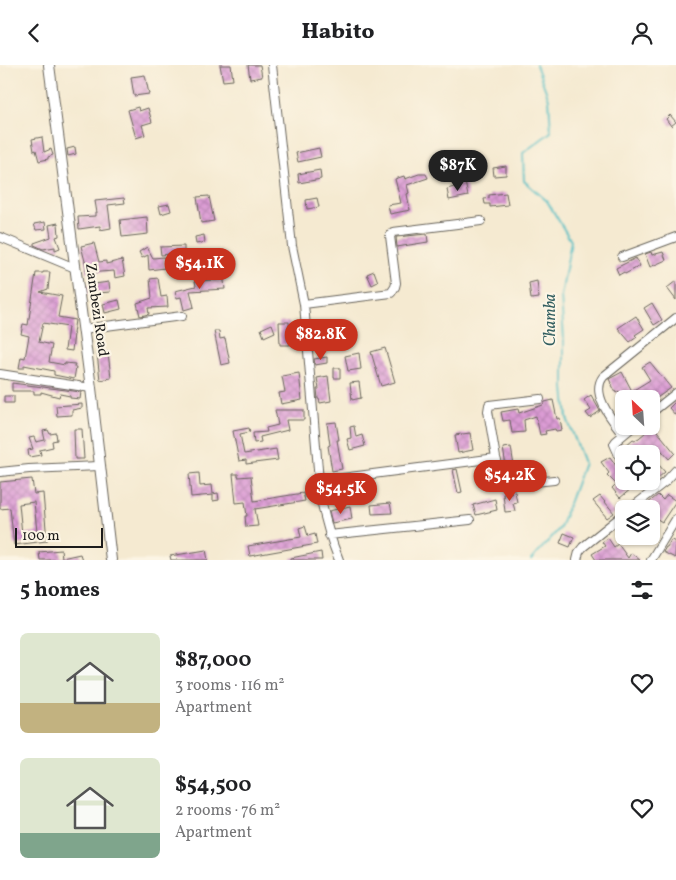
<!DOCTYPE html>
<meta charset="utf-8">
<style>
:root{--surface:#fff;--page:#f2f2f2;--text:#202124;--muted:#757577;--accent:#c8321e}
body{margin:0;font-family:Vollkorn,serif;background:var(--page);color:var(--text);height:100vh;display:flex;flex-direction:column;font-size:19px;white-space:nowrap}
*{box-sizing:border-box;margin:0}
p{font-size:16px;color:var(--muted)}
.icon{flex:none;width:28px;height:28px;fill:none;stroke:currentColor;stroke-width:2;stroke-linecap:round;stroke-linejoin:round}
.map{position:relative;height:495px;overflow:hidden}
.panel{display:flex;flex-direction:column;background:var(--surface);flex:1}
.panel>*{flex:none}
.needle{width:32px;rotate:335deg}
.buttons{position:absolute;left:615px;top:325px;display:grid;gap:10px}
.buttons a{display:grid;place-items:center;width:45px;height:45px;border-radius:8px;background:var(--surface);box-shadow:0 1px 4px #0004;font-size:25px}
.scale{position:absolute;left:15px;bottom:12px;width:88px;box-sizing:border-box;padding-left:5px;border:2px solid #1c1c1c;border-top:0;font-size:14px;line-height:18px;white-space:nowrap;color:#1c1c1c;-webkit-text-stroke:4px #fcf5e5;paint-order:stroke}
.price{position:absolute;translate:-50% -42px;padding:0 11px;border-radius:18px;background:var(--accent);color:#fff;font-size:16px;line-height:32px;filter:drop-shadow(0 1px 2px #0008)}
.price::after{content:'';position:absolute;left:50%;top:30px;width:15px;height:11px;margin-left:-8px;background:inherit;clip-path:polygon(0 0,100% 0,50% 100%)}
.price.selected{background:#222;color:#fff}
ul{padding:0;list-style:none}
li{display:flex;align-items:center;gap:15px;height:125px;padding:0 20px}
li span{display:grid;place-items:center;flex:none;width:140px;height:100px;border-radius:8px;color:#555}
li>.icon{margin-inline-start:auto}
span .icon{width:60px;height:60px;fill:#fffc;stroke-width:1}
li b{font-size:21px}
h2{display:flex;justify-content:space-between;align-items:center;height:60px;padding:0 20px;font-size:21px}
header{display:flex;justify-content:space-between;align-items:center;height:65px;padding:0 20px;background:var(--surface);font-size:22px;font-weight:800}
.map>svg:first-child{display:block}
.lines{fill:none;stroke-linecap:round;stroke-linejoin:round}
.stream{stroke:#4fbec4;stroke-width:2}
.building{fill:url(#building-cross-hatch);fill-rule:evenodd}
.minor-casing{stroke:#68645b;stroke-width:10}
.major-casing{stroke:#68645b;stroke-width:12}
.minor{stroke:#fff;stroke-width:8}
.major{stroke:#fff;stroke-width:10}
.labels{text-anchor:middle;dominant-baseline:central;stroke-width:4.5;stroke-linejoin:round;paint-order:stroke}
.street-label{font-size:15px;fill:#1c1c1c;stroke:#fcf5e5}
.water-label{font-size:16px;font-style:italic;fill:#305d5f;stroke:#fcf5e5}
</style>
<header><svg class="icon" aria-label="back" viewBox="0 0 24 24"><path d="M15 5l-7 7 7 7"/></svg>Habito<svg class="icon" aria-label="person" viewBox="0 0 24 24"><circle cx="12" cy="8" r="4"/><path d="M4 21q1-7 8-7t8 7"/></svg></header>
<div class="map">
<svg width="676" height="495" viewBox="0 0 676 495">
<defs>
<pattern id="building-cross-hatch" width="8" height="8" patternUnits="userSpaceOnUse" patternTransform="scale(1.25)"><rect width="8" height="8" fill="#db9bd4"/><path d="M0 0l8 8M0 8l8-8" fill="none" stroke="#bb85b5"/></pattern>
</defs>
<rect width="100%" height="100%" fill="#fcf5e5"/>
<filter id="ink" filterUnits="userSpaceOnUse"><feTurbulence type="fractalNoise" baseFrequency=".02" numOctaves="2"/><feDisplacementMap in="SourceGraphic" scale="10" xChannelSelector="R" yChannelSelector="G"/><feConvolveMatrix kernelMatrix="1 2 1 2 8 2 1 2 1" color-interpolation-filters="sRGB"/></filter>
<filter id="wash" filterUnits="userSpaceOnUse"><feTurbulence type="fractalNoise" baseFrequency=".0096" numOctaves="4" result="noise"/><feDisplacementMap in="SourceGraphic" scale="20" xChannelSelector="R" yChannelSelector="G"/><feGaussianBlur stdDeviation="1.12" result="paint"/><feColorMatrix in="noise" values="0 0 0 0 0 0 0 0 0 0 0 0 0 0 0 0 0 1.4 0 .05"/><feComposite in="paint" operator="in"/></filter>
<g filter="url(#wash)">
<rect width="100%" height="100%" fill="#f5ead1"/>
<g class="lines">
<path class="stream" d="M531 495 560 463 584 398 567 353 564 323V274L561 231 571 176 547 136 524 116 523 88 551 67 549 34 536 0"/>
</g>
<g id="blocks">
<path class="building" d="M220 0H231L233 15 223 16Z
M248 0H260L262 12 250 14Z
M145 10 149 29 134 31 131 12Z
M138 42 139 46 148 43 152 57 142 60 145 70 136 73 128 45Z
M670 50 676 57 671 61 666 54Z
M42 72 44 87 51 84 53 90 48 92V94L39 96 36 85 34 86 32 74Z
M75 82 76 89 68 91 67 84Z
M319 83 321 92 298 97 296 88Z
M506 101V110L494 111 493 103Z
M320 105 321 114 299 118 298 109Z
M419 109H426L428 113 407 120 409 128 407 129 410 145 390 149 388 140 401 138 395 114 404 111 405 114Z
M465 117 468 131 449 135 447 124 458 121 457 119Z
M506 128 508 140 490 142V139H485L484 134 489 133V130Z
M209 131 214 156 201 158 197 132Z
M124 133 125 138 108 140 111 163 100 165V161L79 164 78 152 95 151V148H97L95 136Z
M317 133 319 142 307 144 306 135Z
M169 139 171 146 161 149 159 141Z
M147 152 148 169 122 172 120 155Z
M45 157 46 164 36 165 34 159Z
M58 158 59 171 56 172 60 183 55 185V182L43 184 34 180V178L51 172 49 160Z
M427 169 428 177 397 182 396 172Z
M204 170 205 177 196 179 195 172Z
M94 178 99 197 106 196V199L122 195 125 211 115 213 114 206 86 208V200L81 181Z
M184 181V188L161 190 160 182Z
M147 182 153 193 164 192 165 203 149 205 148 190 142 193 139 187Z
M651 187 652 190 663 187 666 195 650 202 645 189Z
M636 193 640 201 625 209 624 207 619 210 616 203Z
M374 206 378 217 372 220 367 209Z
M43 207H50L48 224 40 227 62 231 58 252 75 255 73 269H74L72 286 65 285 68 262 43 258 39 277 52 280 49 297 65 300V298L75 299 74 302H76L74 314 54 310V306L24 300V303H19L21 292 25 293 29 271 21 269 23 259 28 260 36 208H43Z
M217 208H223L225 224 190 226 194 242 184 245 181 232 177 233 175 226 196 221 195 216 217 215Z
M158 213 161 232 167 231 168 242 148 243 149 249 140 251 137 238 152 233 150 214Z
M537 216 539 233 531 234 529 218Z
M676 216V235L667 223Z
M109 217 110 227 88 229 87 220Z
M119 235 121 244 105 248 103 239Z
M652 238 662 255 654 260 644 243Z
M636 251 644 264 635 270 637 272 630 277 618 263Z
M279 257H289L290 280H280Z
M272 259 275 267 264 272 261 264Z
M214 266H219L220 274 225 273 230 298 221 300Z
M385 283 395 317 381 321 371 287Z
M108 287 111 313 100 315 97 288Z
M359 288 361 304 348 306 345 291Z
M327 292V298L315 300 314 294Z
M650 297 671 323 651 337V334H623L619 326 616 328 609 314 622 307 632 326 650 315 642 302Z
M334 303H340V313H334Z
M299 308 302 335 281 339 279 328 285 327 282 311Z
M328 311 331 336 320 338 319 334H318L317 324H319L317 313Z
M359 317 361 333 352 335 350 318Z
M12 318 81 327 80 334 70 333V331L60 329 59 332 41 327V329H34V326H12Z
M591 330 600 346 590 353 586 348 591 345 584 335Z
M4 331H14V338H4Z
M553 335 557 354 560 353 562 365 556 366 555 364 545 366 546 369 540 370 536 351 524 355 525 367 512 368 510 355 503 356 501 347 518 344 519 348 543 340 545 337Z
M676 336V351L669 343Z
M82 339V343L72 345V350L57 351 56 341Z
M275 345H304V355H286L288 365 260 372 261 377 254 378 253 368 267 367 266 363 278 360Z
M336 357 339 375H337L342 404 332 406 328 381 330 380 327 358Z
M354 361 356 372 362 370 365 381 350 385 347 374 351 373 350 362Z
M653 361 675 388 669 394 656 379 651 383V380L640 389H625L620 380 622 378 625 381 633 374 635 375 639 373Z
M249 363 250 367 240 369 244 389 276 384 278 395 246 399V395L239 396 233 366Z
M74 364H82L84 394H75Z
M48 365 50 369 56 368 57 375 52 376 53 382 40 385 41 390 29 392 28 385 33 384 29 373 34 372 36 377 45 375 43 366Z
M470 368 473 385 458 388 455 370Z
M511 382 514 401 516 402 533 398 536 408 508 413 503 383Z
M651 391 665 407 658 413 651 406Z
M610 392 624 412V416H633L638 422 633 426 631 424 620 433 612 423 616 419 607 410 609 408 601 397Z
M457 404 462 427 458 428 453 405Z
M199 408 200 421 212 420 213 429 218 428 219 435 213 436V430L191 432 189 409Z
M233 409H238V412L251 411 254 436 303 428 305 436 255 444 258 461 246 462 245 451H247L245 437 236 438Z
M32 414 34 429 43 428 47 476 14 480 10 443 0 444V417ZM34 437 37 467 22 469 19 439Z
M515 427 517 437 513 438 515 446 505 447 503 429Z
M658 430 663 435 667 430 676 436 662 457 651 450V444H641Z
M600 431 614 448 607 453 593 436Z
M495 434 497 445 476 450 473 440Z
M390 438 392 448 372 449 371 440Z
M350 441 352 454 332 458 329 446Z
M305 461 308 471 315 469 317 479 250 491 248 481 301 472 299 463Z
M564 468 574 472 570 482 560 478Z
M608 473 614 482 618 479 628 493 631 488 640 495H596L592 489 605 481 602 477Z
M671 475 676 477 675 493 663 487 666 482H667Z
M61 485 62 493 80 489 82 495H40L39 487Z
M206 485 208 495H171L170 491Z
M321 487 322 495H291V493Z"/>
</g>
</g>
<g filter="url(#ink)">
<use href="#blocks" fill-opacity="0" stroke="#68645b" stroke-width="1"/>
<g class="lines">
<defs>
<path id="minor" d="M272 0 292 181 304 239 320 428C324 452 330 473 339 495
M0 172 75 203
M622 192 676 172
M304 239 391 228 395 222 396 218 390 171 393 167 481 156
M83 264 182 251
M0 309 91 323
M540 334 489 340 488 346 496 393 504 419 506 420 554 415
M651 348 676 328
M623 369C613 356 590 329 603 312L676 253
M623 399 614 379 616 376 634 361
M0 407 29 404 99 401
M319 416 496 393
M630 444 666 416 676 405
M329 470 470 455
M577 495 579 487 583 482 624 449
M651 495 676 454"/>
<path id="major" d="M49 0 91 323 111 495"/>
</defs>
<use href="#minor" class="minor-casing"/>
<use href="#major" class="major-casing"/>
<use href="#minor" class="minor"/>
<use href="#major" class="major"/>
</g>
</g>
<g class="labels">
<g class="street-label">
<text transform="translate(96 245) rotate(82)">Zambezi Road</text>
</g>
<g class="water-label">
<text transform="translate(551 255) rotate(-90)">Chamba</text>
</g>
</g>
</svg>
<div class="buttons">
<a><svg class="needle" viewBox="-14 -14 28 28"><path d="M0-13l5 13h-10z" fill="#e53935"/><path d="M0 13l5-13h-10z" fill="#757577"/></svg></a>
<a><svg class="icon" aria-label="locate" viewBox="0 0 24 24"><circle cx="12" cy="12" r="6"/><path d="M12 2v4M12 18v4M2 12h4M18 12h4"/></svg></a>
<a><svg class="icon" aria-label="layers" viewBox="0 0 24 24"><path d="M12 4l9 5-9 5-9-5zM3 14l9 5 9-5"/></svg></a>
</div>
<div class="scale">100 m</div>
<b class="price selected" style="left:458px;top:127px">$87K</b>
<b class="price" style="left:200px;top:225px">$54.1K</b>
<b class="price" style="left:321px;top:296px">$82.8K</b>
<b class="price" style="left:510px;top:437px">$54.2K</b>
<b class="price" style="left:341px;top:450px">$54.5K</b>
</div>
<section class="panel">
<h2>5 homes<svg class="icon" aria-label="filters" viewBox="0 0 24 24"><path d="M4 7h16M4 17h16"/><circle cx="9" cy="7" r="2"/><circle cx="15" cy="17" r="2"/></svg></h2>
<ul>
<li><span style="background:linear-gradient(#dfe7d0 70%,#c2b280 0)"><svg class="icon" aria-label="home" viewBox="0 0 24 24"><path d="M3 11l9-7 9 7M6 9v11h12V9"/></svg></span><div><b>$87,000</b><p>3 rooms · 116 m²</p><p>Apartment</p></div><svg class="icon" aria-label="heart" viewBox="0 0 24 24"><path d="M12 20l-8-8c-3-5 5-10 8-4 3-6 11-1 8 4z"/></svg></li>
<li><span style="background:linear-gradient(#dfe7d0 75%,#7fa58c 0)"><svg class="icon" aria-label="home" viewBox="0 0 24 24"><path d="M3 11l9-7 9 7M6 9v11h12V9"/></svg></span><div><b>$54,500</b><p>2 rooms · 76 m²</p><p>Apartment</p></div><svg class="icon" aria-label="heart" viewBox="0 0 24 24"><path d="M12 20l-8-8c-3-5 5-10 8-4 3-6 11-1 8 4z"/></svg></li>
</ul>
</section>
